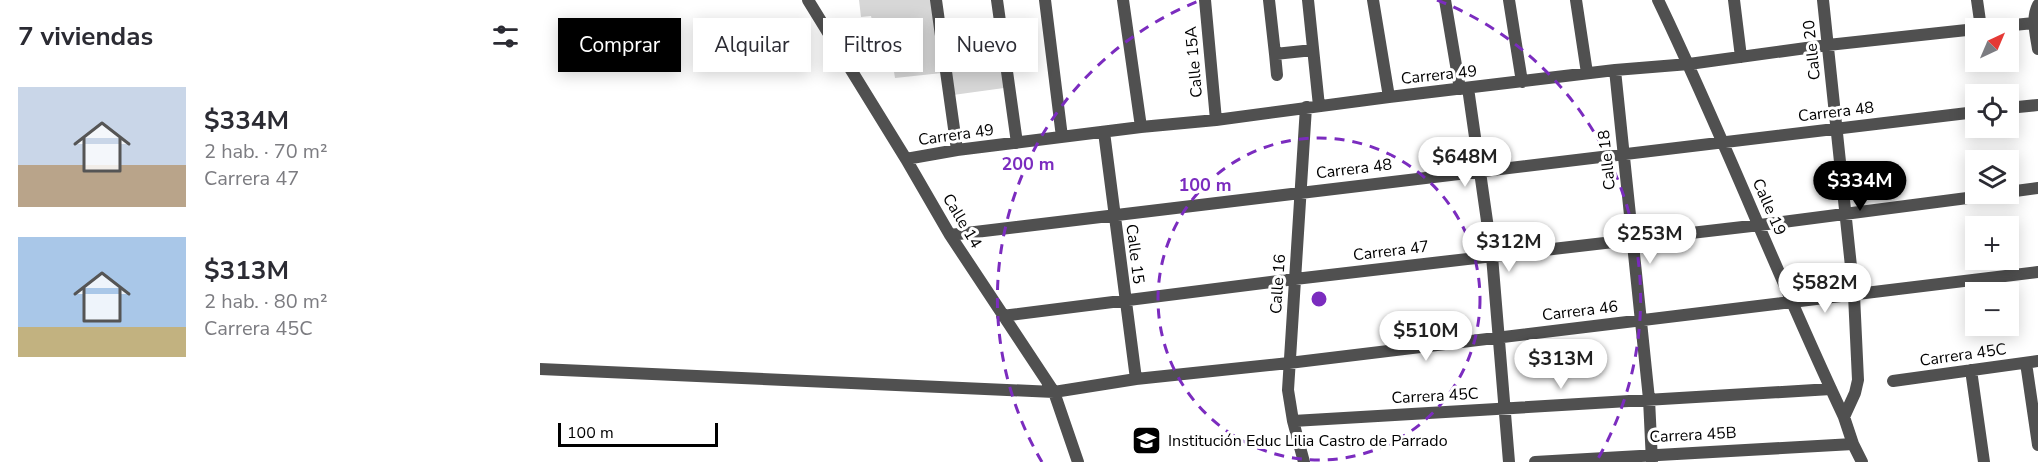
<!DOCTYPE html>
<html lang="es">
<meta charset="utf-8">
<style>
:root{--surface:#fff;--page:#f2f2f3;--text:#2b2b33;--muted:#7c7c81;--accent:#000}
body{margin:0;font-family:"Nunito Sans",sans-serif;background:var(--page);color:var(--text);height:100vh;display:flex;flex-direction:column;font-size:22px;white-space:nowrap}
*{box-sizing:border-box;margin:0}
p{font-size:20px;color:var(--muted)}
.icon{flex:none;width:33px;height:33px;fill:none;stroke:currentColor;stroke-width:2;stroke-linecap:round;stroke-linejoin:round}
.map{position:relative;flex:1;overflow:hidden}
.panel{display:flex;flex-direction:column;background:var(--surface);width:540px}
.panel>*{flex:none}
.top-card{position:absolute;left:18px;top:18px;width:570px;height:54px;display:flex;gap:12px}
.needle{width:39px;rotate:44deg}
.tools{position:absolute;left:1425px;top:18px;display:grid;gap:12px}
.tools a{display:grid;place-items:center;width:54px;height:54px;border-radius:0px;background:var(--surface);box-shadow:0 3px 15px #0003;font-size:30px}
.scale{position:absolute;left:18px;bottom:15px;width:160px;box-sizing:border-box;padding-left:6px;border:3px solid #000;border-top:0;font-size:16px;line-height:21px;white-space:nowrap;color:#000;-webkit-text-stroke:4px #fff;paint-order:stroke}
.price{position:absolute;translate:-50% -51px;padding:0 14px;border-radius:21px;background:#fff;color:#222;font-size:20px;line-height:39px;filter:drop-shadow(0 2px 3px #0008)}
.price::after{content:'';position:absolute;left:50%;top:36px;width:18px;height:14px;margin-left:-9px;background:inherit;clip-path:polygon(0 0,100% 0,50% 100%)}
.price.selected{background:var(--accent);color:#fff}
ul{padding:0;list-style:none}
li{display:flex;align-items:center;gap:18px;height:150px;padding:0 18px}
li span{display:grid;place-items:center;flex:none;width:168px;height:120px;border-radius:0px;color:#555}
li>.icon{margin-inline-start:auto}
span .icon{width:72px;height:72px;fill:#fffc;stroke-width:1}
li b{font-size:26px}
h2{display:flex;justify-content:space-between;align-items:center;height:72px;padding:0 18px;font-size:26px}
.pill{padding:0 21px;border-radius:0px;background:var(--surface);box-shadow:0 3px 15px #0003;font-size:21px;line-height:54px}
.pill.selected{background:var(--accent);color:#fff}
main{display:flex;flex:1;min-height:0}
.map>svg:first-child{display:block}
.green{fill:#d7d7d7}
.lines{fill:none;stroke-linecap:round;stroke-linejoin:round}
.minor{stroke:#505050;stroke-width:12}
.ring{fill:none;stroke:#7b2cbf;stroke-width:3;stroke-dasharray:10 8}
.labels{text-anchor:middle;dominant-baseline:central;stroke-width:6;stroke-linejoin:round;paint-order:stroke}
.street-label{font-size:16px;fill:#000;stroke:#fff}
.poi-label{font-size:16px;fill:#000;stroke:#fff;text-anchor:start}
.centre{fill:#7b2cbf;stroke:#fff;stroke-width:3}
.ring-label{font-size:18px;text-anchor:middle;font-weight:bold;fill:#7b2cbf;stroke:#fff;stroke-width:6;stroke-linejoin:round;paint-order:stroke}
</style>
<main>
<section class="panel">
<h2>7 viviendas<svg class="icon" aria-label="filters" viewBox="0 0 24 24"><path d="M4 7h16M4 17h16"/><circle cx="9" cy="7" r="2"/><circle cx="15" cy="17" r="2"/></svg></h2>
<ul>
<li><span style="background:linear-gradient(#c9d6e8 65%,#b9a48a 0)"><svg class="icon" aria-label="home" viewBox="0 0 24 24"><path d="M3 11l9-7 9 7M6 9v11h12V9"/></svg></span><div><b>$334M</b><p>2 hab. · 70 m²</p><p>Carrera 47</p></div></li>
<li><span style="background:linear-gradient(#a9c7e8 75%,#c2b280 0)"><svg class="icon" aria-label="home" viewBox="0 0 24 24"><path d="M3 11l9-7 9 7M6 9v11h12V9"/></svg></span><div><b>$313M</b><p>2 hab. · 80 m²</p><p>Carrera 45C</p></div></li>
</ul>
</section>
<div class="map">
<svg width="1498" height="462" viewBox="0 0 1498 462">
<rect width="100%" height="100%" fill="#fff"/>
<path class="green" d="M319 0H391L402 73 355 78 347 28H334L331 16 321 17Z
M459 47 464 88 413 95 407 54Z"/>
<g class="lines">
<path class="minor" d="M268 0 366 159 410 235 514 392 538 462
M396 0 417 150
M457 0 477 143
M505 0 522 137
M583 0 601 127
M665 0 676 120
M729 0 735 54
M768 0 779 106
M833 0 849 97
M905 0 920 89
M969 0 982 82
M1036 0 1047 73
M1118 0C1184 137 1239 280 1304 417L1313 444 1322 462
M1194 0 1201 57
M1283 0 1314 295 1318 380 1315 393 1304 417
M1437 0 1441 28
M1498 5C1491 18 1496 35 1498 49
M1444 28 1494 23
M1075 70 1109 399 1112 462
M737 75 735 54 773 50
M928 88 952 256 969 462
M1468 108 1498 105
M564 132 596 379
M366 159 417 150 601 127 676 120 849 97 1075 70 1149 64 1288 45 1436 29
M1468 192 1498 188
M410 235 1436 112
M462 316 755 279 1220 225 1458 194
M1486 363 1498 445
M0 369 514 392 596 379 749 363 1498 272
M1431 370 1444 462
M1353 381 1498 361
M753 421 1291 389
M764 462 753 421 748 390 766 107
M995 462 1313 444"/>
</g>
<g class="ring">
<circle cx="779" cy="299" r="161"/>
<path d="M502 462A321 321 0 0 1 661 0M897 0A321 321 0 0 1 1056 462"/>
</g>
<defs>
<symbol id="school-square" viewBox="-11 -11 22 22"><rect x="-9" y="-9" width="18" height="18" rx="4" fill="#000" stroke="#fff"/><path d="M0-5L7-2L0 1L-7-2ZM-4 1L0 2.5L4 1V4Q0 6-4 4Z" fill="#fff"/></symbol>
</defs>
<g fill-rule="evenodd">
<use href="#school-square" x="590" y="424" width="33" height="33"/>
</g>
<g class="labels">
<g class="street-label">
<text transform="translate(1272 50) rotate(-96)">Calle 20</text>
<text transform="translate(654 62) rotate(-95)">Calle 15A</text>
<text transform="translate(899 75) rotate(-6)">Carrera 49</text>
<text transform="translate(1296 112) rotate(-7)">Carrera 48</text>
<text transform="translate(416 135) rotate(-8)">Carrera 49</text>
<text transform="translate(1067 160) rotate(-96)">Calle 18</text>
<text transform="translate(814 169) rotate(-7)">Carrera 48</text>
<text transform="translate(1229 207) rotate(66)">Calle 19</text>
<text transform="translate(422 221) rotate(59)">Calle 14</text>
<text transform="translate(851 251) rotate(-7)">Carrera 47</text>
<text transform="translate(595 254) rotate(83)">Calle 15</text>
<text transform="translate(738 284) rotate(-86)">Calle 16</text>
<text transform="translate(1040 311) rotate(-7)">Carrera 46</text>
<text transform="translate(1423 355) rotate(-8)">Carrera 45C</text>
<text transform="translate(895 396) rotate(-3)">Carrera 45C</text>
<text transform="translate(1153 435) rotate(-3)">Carrera 45B</text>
</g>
<g class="poi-label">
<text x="628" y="441">Institución Educ Lilia Castro de Parrado</text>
</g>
</g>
<circle cx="779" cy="299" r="9" class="centre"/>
<g class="ring-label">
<text x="488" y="170">200 m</text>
<text x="665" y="191">100 m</text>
</g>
</svg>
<div class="tools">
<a><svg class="needle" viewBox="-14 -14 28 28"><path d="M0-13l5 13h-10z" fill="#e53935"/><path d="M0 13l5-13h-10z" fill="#7c7c81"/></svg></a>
<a><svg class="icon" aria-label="locate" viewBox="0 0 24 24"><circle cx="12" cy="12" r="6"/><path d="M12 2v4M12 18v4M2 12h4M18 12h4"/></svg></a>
<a><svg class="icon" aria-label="layers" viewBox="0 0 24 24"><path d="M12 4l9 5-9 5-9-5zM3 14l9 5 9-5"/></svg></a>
<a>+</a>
<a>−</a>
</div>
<div class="scale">100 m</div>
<b class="price" style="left:925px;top:188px">$648M</b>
<b class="price selected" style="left:1320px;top:212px">$334M</b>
<b class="price" style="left:1110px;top:265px">$253M</b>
<b class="price" style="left:969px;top:273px">$312M</b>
<b class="price" style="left:1285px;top:314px">$582M</b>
<b class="price" style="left:886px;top:362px">$510M</b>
<b class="price" style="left:1021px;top:390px">$313M</b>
<div class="top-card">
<a class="pill selected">Comprar</a>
<a class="pill">Alquilar</a>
<a class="pill">Filtros</a>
<a class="pill">Nuevo</a>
</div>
</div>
</main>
